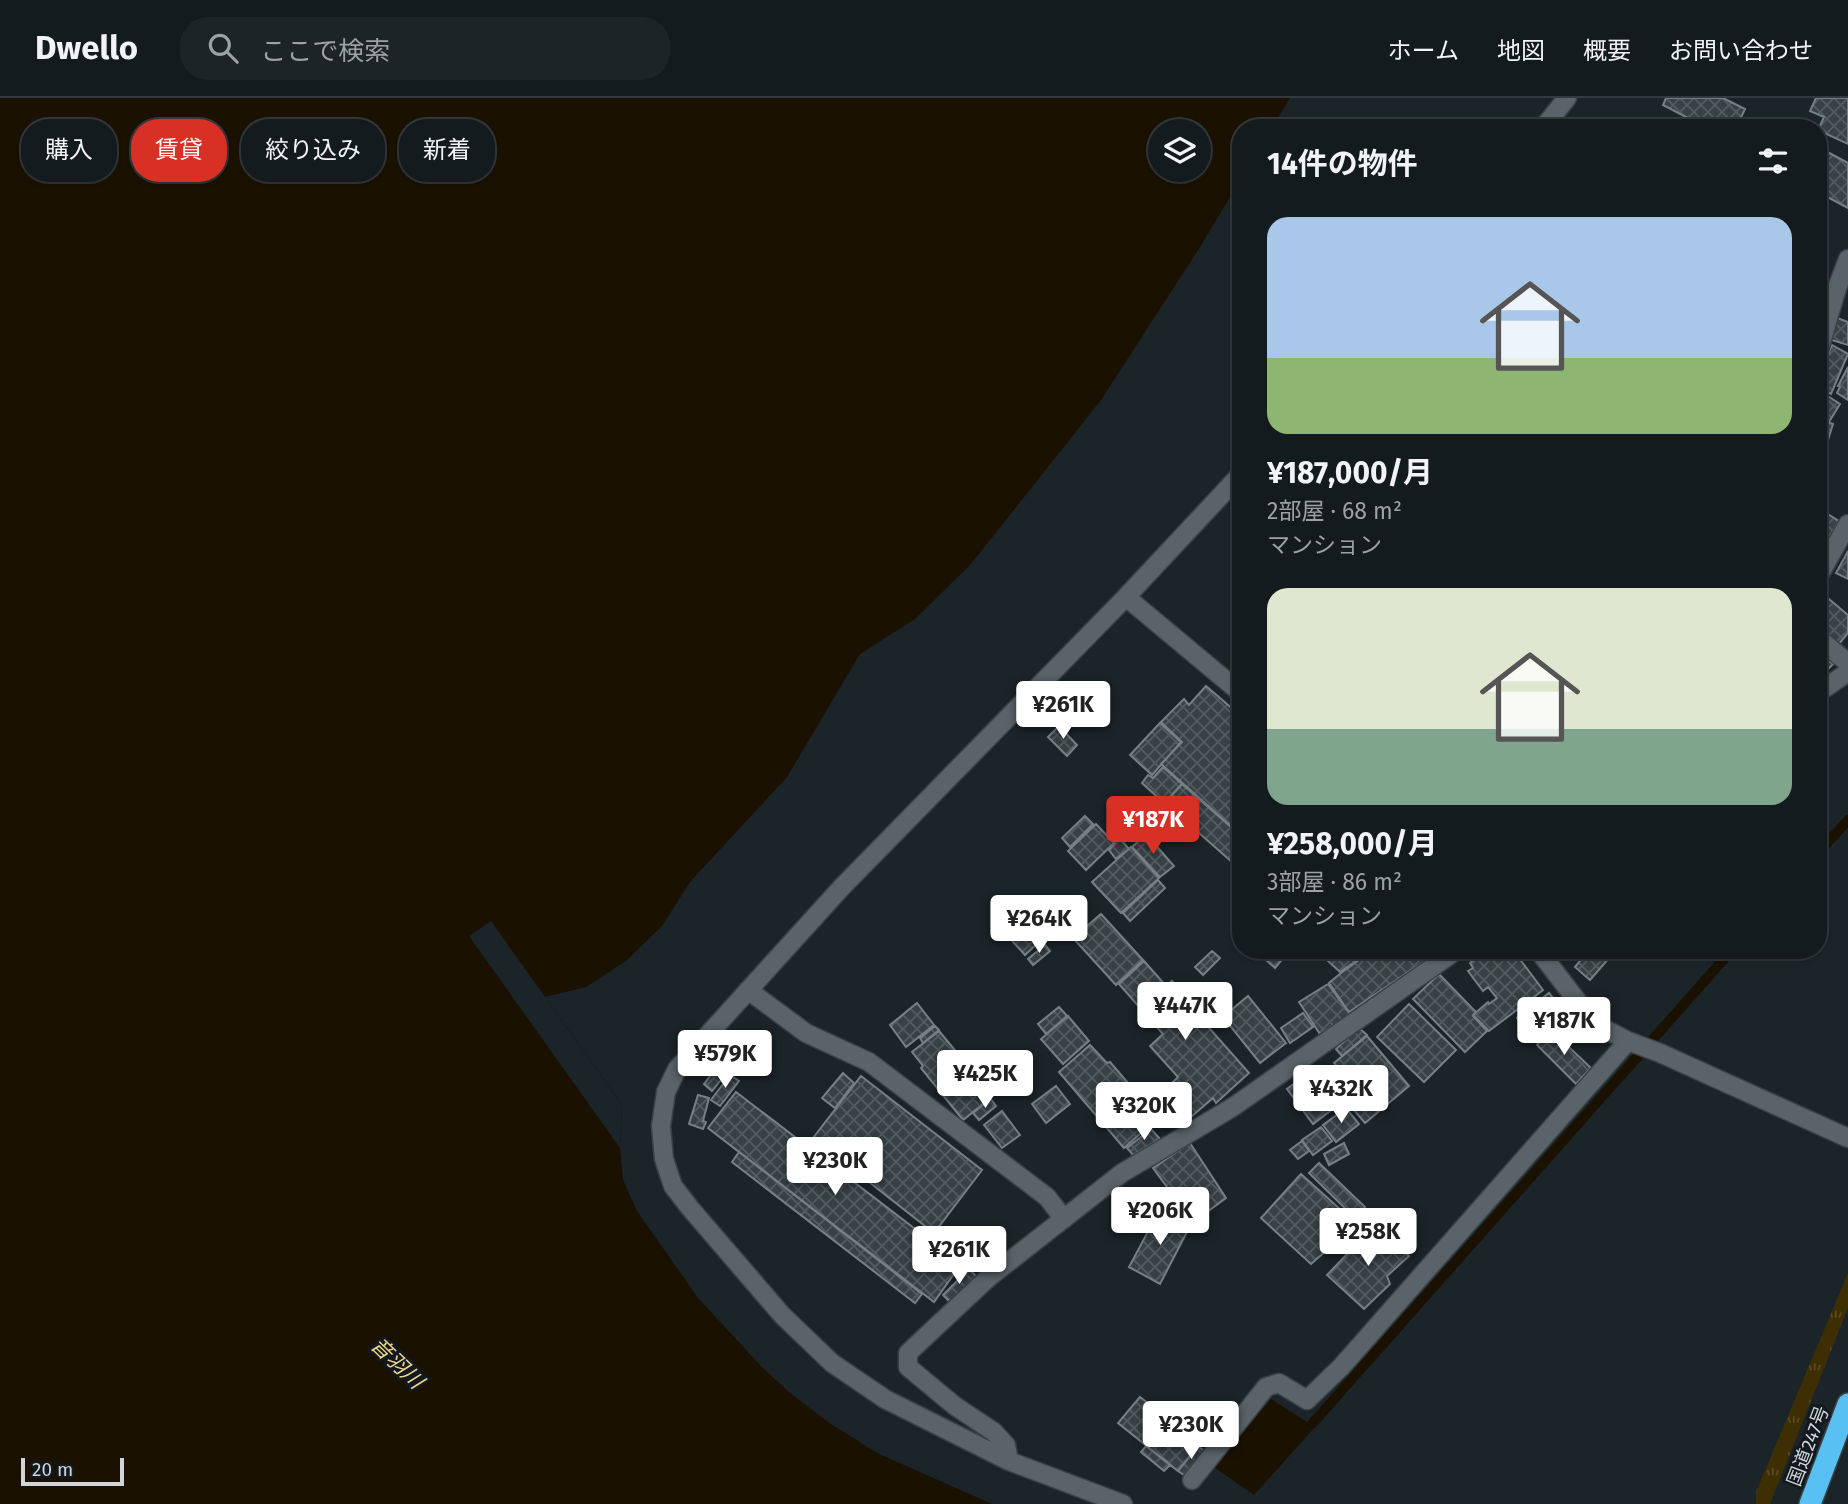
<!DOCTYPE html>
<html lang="ja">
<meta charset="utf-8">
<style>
:root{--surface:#141b1f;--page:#1d2428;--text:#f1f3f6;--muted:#9da1a4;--line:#33393d;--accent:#d93025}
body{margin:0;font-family:"Fira Sans","Noto Sans JP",sans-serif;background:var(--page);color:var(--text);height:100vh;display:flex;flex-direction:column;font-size:26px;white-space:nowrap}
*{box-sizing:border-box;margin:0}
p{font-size:23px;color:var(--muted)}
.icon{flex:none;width:38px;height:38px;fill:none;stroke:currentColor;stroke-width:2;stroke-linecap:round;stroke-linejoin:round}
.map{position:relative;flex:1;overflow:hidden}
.details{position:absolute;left:1232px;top:21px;width:595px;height:840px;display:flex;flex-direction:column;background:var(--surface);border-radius:28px;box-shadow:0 2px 5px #0004,0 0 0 2px var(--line)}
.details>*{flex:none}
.top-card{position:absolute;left:21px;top:21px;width:665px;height:63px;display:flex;gap:14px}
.buttons{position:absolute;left:1148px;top:21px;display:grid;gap:14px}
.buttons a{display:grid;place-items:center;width:63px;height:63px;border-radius:50%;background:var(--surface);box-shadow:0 2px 5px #0004,0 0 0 2px var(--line);font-size:35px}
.scale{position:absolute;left:21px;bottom:18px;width:103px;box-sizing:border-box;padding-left:7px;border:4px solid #cfd5d8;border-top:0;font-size:19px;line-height:24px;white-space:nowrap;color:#cfd5d8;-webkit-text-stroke:5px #121a1f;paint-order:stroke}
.price{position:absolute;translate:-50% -60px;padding:0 16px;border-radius:7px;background:#fff;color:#222;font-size:23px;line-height:46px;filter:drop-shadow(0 2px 4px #0008)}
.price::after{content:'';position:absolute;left:50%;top:42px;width:21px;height:16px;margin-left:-10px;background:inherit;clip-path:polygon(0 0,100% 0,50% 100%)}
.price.active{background:var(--accent);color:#fff}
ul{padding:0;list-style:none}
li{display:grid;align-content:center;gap:14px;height:371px;padding:0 35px}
li span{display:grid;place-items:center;height:217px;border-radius:21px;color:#555}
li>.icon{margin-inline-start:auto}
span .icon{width:126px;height:126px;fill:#fffc;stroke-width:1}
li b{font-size:30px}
h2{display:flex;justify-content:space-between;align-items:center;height:84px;padding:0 35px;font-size:30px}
.chip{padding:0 24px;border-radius:28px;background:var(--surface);box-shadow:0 2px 5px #0004,0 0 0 2px var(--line);font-size:24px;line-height:63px}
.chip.active{background:var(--accent);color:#fff}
header{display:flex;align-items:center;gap:42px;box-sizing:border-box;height:98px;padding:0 35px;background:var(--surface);border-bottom:2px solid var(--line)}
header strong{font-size:33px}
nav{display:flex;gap:38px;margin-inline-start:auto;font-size:24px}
.search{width:490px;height:63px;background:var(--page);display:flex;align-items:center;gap:18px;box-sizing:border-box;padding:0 24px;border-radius:28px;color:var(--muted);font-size:26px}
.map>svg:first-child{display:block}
.grass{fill:url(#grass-tufts)}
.water{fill:#1a1100;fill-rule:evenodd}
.pier{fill:#1b2429}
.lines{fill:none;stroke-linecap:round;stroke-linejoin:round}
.stream{stroke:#1a1100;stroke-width:10}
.building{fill:url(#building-cross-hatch);stroke:#758086;stroke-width:2}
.street-casing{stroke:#3a4145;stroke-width:21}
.highway-casing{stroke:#3a4145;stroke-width:24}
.street{stroke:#596369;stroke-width:18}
.highway{stroke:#58c0f2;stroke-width:21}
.labels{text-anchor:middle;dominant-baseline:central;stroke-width:6;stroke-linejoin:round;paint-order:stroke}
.street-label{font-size:19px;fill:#cfd5d8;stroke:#121a1f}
.water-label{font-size:21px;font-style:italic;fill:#f2d389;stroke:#121a1f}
</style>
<header>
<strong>Dwello</strong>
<div class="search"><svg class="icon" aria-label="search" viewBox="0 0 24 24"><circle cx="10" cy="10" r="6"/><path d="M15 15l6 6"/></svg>ここで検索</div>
<nav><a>ホーム</a><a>地図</a><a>概要</a><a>お問い合わせ</a></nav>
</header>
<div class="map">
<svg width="1848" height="1406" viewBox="0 0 1848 1406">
<defs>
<pattern id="grass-tufts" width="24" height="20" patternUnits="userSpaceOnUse" patternTransform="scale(1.75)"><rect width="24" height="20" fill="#3d2e03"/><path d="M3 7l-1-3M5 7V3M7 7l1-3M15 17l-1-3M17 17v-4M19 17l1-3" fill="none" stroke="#584b27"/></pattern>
<pattern id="building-cross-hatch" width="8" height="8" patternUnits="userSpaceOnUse" patternTransform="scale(1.75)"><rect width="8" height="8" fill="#374146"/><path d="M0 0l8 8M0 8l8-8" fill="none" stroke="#535c60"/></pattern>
</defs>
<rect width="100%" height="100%" fill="#1b2429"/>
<path class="grass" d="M1848 1175V1210L1770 1406H1756V1394Z"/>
<path class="water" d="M0 0H1290L1272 30H1241V81L1200 149 1101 302 971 466 915 521 860 556 787 679 690 784 662 828 626 863 586 889 545 899 622 1007 620 1050 623 1082 637 1113 698 1200 761 1268 790 1295 828 1324 877 1355 992 1406H0ZM1160 33H1199V72H1160Z
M1271 1301 1315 1329 1254 1397 1214 1369Z"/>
<path class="pier" d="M491 823 622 1007 620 1050 469 838Z"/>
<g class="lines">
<path class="stream" d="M1818 755 1848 722
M1312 1326 1732 852"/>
</g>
<path class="building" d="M1666 0H1723L1745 11 1736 30H1707L1663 7Z
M1816 0H1848V46L1818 32 1824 19 1810 13Z
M1818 49 1848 65V110L1818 94Z
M1837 220 1848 224V247L1829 241Z
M1832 247 1848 256 1831 296 1818 290V280Z
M1848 269V302L1837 295 1840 289 1838 288Z
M1820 293 1840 306 1829 324 1818 318V296Z
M1818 321 1833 326 1822 361 1818 359Z
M1818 410 1839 423 1818 457Z
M1848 453V481L1836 475Z
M1823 496 1848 517V535L1839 546 1818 528V501Z
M1818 553 1833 566 1818 582Z
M1206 588 1241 618V737L1161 666 1182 644 1161 624 1184 601 1189 607Z
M1160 625 1181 644 1152 677 1130 657Z
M1059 628 1077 647 1067 658 1048 639Z
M1163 669 1182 686 1164 705 1142 685 1148 677 1153 680Z
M1182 686 1241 738V772L1165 705Z
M1085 718 1093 726 1070 749 1062 740Z
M1096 726 1114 745 1086 772 1068 753Z
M1146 736 1174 768 1160 779 1132 749Z
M1117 737 1129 751 1116 761 1109 752 1115 745 1111 741Z
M1131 749 1159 780 1121 815 1092 784Z
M1158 782 1165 790 1130 823 1123 815Z
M1101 816 1143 862 1116 887 1073 840Z
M1019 822 1039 844 1025 857 1005 835Z
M1045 847 1050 853 1033 867 1028 861Z
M1255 852H1290L1275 870Z
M1316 852H1372L1340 874Z
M1373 852H1428L1429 860 1349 914 1329 885 1341 875Z
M1487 852H1513L1543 892 1489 933 1473 917 1488 904 1489 906 1497 900 1488 889 1483 893 1468 873 1473 870 1470 865Z
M1589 852H1616L1590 882 1575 869Z
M1212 853 1220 860 1203 877 1195 869Z
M1144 863 1166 888 1172 883 1197 912 1195 914 1249 975 1216 1005 1213 1000 1191 1019 1174 1002 1181 996 1172 985 1178 979 1150 948 1163 936 1119 886Z
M1439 876 1476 914 1473 918 1487 933 1465 954 1413 901Z
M1328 886 1350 916 1320 936 1299 904Z
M1549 895 1563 912 1530 938 1517 920Z
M1248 898 1286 945 1260 965 1223 919Z
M917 905 934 927 906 949 890 927Z
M1409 906 1456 952 1424 984 1377 939Z
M1059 909 1067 918 1046 936 1038 926Z
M1303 915 1313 929 1290 945 1281 930Z
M1068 918 1089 943 1063 966 1041 941Z
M935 928 939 932 923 945 920 940Z
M1359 930 1367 937 1342 958 1336 951Z
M1551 932 1591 970 1576 986 1537 947Z
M939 933 993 998 963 1022 921 970 923 968 912 954Z
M1367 938 1409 988 1365 1025 1349 1006 1360 996 1334 965Z
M1090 947 1107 965 1110 964 1158 1020 1124 1050 1059 974Z
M723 961 732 968 712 993 704 986Z
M1312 972 1338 1007 1313 1026 1287 991Z
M843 975 854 985 835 1010 822 1000Z
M730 977 739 983 720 1008 711 1002Z
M861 978 982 1072 934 1135 813 1040Z
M1056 988 1070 1006 1046 1025 1032 1006Z
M736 994 961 1166 934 1204 708 1030Z
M698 997 709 1000 703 1023 706 1024 703 1031 689 1026Z
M991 1001 996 1008 979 1022 973 1015Z
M1346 1010 1359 1026 1336 1044 1323 1027Z
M1002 1013 1020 1037 1002 1050 984 1027Z
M1321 1029 1332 1043 1313 1057 1302 1042Z
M1151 1031 1160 1041 1133 1057 1127 1050Z
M1302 1043 1309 1053 1298 1061 1290 1052Z
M1190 1045 1226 1100 1192 1125 1185 1115 1183 1116 1178 1104 1153 1070Z
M1344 1045 1349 1056 1329 1067 1324 1056Z
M739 1054 922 1196 915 1205 732 1064Z
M1319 1065 1365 1109 1355 1120 1309 1075Z
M1301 1076 1361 1130 1344 1151 1334 1146 1311 1166 1261 1120Z
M1159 1113 1190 1128 1160 1186 1129 1169Z
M1373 1129 1387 1142 1390 1139 1409 1158 1387 1178 1390 1186 1364 1211 1327 1177Z
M969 1171 976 1178 950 1204 943 1197Z
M1140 1299 1200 1346 1178 1373 1118 1325Z
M1146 1348 1170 1367 1164 1373 1141 1354Z
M1198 1348 1204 1353 1184 1377 1178 1373Z"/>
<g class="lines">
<defs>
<path id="street" d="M1543 30 1567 0
M1818 255 1837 190 1848 161
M1818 479 1848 426
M1126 499 1241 595
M1818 540 1848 565
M1818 595 1848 574
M1538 852 1595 926 1628 943 1660 955 1848 1040
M748 892 806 935 869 964 1047 1099 1064 1121
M1009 1363 1006 1347 994 1334 955 1308 908 1269V1255L988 1180 1122 1075 1233 1009 1457 852
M1192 1382 1266 1289 1279 1285 1307 1302 1342 1268 1628 943
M1123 1406 1009 1363 885 1301 832 1265 782 1217 690 1110 673 1088 664 1061 661 1028 666 994 677 971 841 790 1126 499 1241 376"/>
<path id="highway" d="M1810 1406 1848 1306"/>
</defs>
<use href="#street" class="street-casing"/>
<use href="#highway" class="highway-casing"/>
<use href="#street" class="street"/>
<use href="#highway" class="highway"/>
</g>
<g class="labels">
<g class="street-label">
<text transform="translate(1808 1348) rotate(-69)">国道247号</text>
</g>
<g class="water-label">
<text transform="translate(397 1265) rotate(44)">音羽川</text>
</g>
</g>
</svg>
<div class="buttons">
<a><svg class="icon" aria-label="layers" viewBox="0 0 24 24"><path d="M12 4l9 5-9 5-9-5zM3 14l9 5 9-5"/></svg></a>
</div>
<div class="scale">20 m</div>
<b class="price" style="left:1063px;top:643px">¥261K</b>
<b class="price active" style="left:1153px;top:758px">¥187K</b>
<b class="price" style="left:1039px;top:857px">¥264K</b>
<b class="price" style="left:1185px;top:944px">¥447K</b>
<b class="price" style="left:1564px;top:959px">¥187K</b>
<b class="price" style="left:725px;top:992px">¥579K</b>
<b class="price" style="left:985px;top:1012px">¥425K</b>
<b class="price" style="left:1341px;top:1027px">¥432K</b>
<b class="price" style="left:1144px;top:1044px">¥320K</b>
<b class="price" style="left:835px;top:1099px">¥230K</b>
<b class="price" style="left:1160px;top:1149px">¥206K</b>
<b class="price" style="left:1368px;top:1170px">¥258K</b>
<b class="price" style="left:959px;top:1188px">¥261K</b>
<b class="price" style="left:1191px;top:1363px">¥230K</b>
<div class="top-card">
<a class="chip">購入</a>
<a class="chip active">賃貸</a>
<a class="chip">絞り込み</a>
<a class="chip">新着</a>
</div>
<section class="details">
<h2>14件の物件<svg class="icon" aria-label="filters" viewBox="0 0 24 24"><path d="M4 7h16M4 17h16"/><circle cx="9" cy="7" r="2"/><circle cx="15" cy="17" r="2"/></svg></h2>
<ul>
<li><span style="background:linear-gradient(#a9c7e8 65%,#8fb573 0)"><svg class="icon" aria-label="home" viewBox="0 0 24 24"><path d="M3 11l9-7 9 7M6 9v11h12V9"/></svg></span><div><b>¥187,000/月</b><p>2部屋 · 68 m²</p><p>マンション</p></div></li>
<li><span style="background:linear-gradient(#dfe7d0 65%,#7fa58c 0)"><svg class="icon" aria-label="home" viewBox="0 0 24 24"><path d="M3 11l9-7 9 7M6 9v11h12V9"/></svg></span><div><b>¥258,000/月</b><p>3部屋 · 86 m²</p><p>マンション</p></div></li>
</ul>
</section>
</div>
